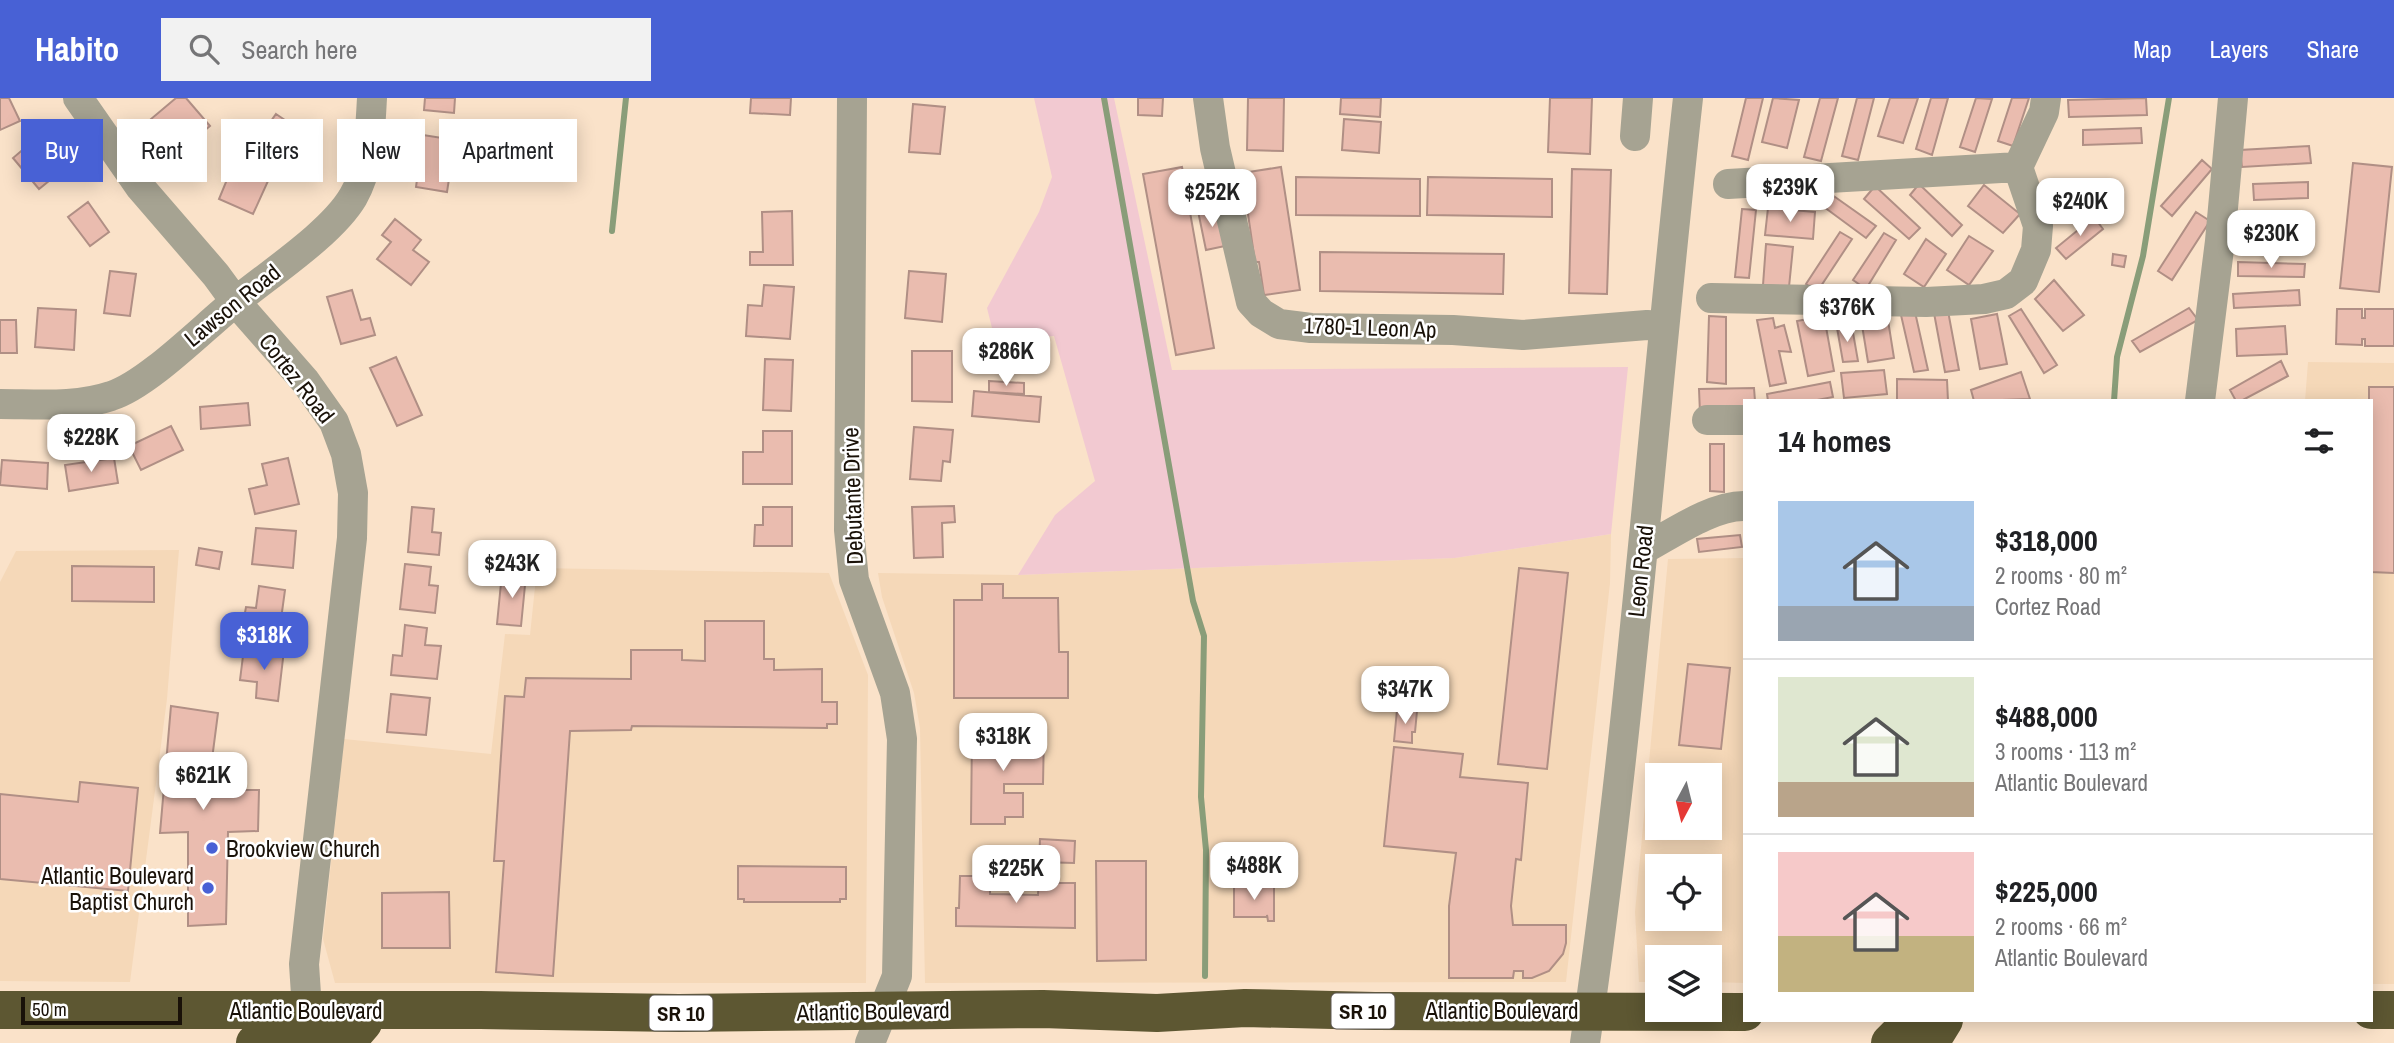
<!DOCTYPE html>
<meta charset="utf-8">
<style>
:root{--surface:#fff;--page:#f2f2f2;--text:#202124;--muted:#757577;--line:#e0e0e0;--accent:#4861d5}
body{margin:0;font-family:"Archivo Narrow",sans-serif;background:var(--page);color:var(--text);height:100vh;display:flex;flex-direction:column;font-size:26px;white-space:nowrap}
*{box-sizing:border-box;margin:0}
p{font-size:23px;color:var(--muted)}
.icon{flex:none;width:38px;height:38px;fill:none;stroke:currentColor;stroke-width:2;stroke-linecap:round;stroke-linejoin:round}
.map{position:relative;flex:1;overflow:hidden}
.drawer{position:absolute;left:1743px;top:301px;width:630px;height:623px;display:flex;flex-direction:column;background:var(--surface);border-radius:0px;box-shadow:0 4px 18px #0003}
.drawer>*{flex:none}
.top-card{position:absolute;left:21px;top:21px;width:665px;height:63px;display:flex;gap:14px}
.needle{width:46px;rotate:187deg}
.tools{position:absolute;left:1645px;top:665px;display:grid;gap:14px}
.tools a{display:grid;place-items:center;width:77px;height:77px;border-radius:0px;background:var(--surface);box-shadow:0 4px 18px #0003;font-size:35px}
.scale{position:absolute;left:21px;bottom:18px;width:161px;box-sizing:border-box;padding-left:7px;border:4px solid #191108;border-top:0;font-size:19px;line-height:24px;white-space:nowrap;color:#191108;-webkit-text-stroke:5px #fff;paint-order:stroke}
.price{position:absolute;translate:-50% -60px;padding:0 16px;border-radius:14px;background:#fff;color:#222;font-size:23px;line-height:46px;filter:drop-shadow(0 2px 4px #0008)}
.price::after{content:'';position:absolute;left:50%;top:42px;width:21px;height:16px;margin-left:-10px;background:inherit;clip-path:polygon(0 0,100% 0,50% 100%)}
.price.on{background:var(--accent);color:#fff}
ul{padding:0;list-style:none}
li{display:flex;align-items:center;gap:21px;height:175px;padding:0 35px}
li+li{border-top:2px solid var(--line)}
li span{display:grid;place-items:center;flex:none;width:196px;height:140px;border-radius:0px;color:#555}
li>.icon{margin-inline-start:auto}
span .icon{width:84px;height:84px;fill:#fffc;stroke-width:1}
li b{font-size:30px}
h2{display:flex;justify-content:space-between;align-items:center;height:84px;padding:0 35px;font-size:30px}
.pill{padding:0 24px;border-radius:0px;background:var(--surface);box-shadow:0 4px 18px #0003;font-size:24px;line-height:63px}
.pill.on{background:var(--accent);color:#fff}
header{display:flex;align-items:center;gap:42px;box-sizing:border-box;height:98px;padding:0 35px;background:var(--accent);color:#fff}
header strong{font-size:33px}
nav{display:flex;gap:38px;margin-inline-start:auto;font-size:24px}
.search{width:490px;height:63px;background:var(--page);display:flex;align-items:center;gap:18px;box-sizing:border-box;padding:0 24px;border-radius:0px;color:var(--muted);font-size:26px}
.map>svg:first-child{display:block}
.built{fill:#f5d8b8;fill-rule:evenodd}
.green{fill:#f2c9d1}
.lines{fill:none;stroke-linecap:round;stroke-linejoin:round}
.stream{stroke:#899d79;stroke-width:6}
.building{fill:#eabcaf;stroke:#b08f85;stroke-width:2}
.minor{stroke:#a6a392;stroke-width:30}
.highway{stroke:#5d5732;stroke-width:38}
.poi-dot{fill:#4861d5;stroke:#fff;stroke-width:2.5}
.labels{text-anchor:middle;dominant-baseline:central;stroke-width:5;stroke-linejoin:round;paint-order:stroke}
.shield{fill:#fff;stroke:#5e5852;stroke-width:2}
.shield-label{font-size:21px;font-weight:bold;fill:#191108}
.street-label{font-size:23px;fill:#191108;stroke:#fff}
.poi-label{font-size:23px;fill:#191108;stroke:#fff;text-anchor:start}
</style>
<header>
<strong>Habito</strong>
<div class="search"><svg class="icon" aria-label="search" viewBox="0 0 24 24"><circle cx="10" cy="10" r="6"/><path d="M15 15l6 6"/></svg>Search here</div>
<nav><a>Map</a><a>Layers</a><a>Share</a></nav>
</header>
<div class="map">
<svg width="2394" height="945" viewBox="0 0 2394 945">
<rect width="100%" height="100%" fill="#fae2c9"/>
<path class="built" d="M2308 264 2394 265V886H2371V303H2305Z
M1611 436 1610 485 1566 884 925 885 920 630 914 595 882 499 878 475 1018 477 1455 460Z
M179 452 167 601 130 884 0 883V484L16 453Z
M1745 460V885L1710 884V859H1657V884H1639L1635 814 1668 461ZM1657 677H1710V730H1657ZM1657 768H1710V821H1657Z
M537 470 829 475 868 577 866 885H335L323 841 344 641 491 656 505 536 530 537Z"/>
<path class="green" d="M1034 0H1114L1172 272 1628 269 1611 436 1455 460 1018 477 1055 417 1095 383 1054 238 995 242 987 210 1039 114 1052 79Z"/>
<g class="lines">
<path class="stream" d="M1104 0 1193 503 1204 538 1201 699 1206 752 1205 878
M612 133 626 0
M2114 303 2117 259 2143 158 2169 0"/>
</g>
<path class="building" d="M0 0H9L20 23 0 32Z
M176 0H186L210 28 180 54 151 21Z
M425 0H455L454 15 424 12Z
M751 0H791L790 17 750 15Z
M1138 0H1163L1162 18 1138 17Z
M1248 0H1284L1283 53 1247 52Z
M1341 0H1381L1380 19 1340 16Z
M1550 0H1592L1590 56 1548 54Z
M1746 0H1763L1748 62 1732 58Z
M1773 0 1799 2 1787 50 1762 44Z
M1820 0H1838L1821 63 1804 59Z
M1857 0H1874L1858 62 1842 58Z
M1890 0H1918L1903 45 1878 38Z
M1931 0H1948L1932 57 1916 51Z
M1976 0 1992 1 1975 54 1960 49Z
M2012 0H2029L2013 48 1998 43Z
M2146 0 2147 17 2069 19 2068 2Z
M913 6 945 9 940 56 909 54Z
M276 16 310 39 291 66 257 43Z
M1344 21 1381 24 1379 55 1342 52Z
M2141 30 2142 45 2083 47V32Z
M423 37 455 42 447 94 416 89Z
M33 43 60 74 39 91 13 60Z
M2309 48 2311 65 2242 69 2240 52Z
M2202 62 2212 71 2172 118 2161 108Z
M2353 65 2392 69 2379 194 2340 190Z
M233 67 268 83 253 116 219 101Z
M1182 69 1214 250 1176 257 1143 76Z
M1281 69 1300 192 1264 197 1259 164H1255L1242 75Z
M1572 71 1611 72 1607 196 1569 195Z
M1296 79 1420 81V118L1296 117Z
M1428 79 1552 81V119L1427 117Z
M2308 84V100L2254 102 2253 86Z
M1919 86 1962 127 1952 138 1910 97Z
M1984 87 2020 116 2003 135 1968 108Z
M1875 88 1920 130 1909 141 1864 101Z
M1828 94 1876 128 1866 140 1820 106Z
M88 104 109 134 90 148 68 119Z
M1217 109 1225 148 1206 152 1198 113Z
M1768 110 1815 114 1813 141 1765 137Z
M1742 111 1756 112 1749 180 1735 179Z
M792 113 793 167H750V154H763L762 114Z
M2196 114 2210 123 2172 182 2158 173Z
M2306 114V126L2314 125V131H2308V137L2286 139 2287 147 2250 148 2249 129 2258 128 2257 118Z
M2094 119 2103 131 2066 161 2056 150Z
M395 121 421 142 413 152 429 164 411 187 377 161 391 144 382 137Z
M1840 134 1852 141 1817 194 1806 186Z
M1884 135 1896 142 1866 191 1853 182Z
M1969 138 1993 153 1969 187 1947 172Z
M1926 141 1946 156 1924 189 1904 176Z
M1766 146 1793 149 1789 189 1763 187Z
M1320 154 1504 156 1503 196 1320 193Z
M2113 156 2126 158 2124 169 2112 167Z
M2238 164 2305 166 2304 179 2238 178Z
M110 173 136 176 130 218 104 215Z
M909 173 946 176 942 224 905 220Z
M2054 182 2084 217 2063 233 2035 201Z
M764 187 794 189 790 241 746 238 748 207 762 208Z
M352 192 361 222 370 220 375 237 341 246 327 199Z
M2299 192 2300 207 2234 210 2233 196Z
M38 210 76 212 74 252 35 249Z
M2189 210 2198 222 2140 254 2132 243Z
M2021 211 2057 267 2044 275 2009 218Z
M2337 211H2362V220H2365V211H2394V248H2365V241H2362V247L2336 246Z
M1948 213 1959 272 1945 274 1934 215Z
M1915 214 1928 272 1914 274 1901 217Z
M1887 216 1894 260 1868 264 1861 221Z
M1997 216 2007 266 1980 271 1971 221Z
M1709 218 1726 219V286L1707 284Z
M1824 218 1834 273 1808 278 1797 223Z
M1773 220 1775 230 1784 227 1791 254 1779 253 1786 285 1770 288 1757 222Z
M0 222H16L17 255H0Z
M2285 228 2287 256 2237 258 2236 231Z
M1852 229 1858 263 1843 264 1837 230Z
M912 253H952V304L912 303Z
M396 259 422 317 397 328 370 270Z
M765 261 793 262 791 313 763 312Z
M2281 263 2288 278 2241 303H2236L2230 292Z
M1884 272 1887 296 1844 300 1841 275Z
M2021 274 2030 301 1974 303 1971 292Z
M1897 281 1947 282 1948 303H1897Z
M989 283 1024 285V296L989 294Z
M1830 284 1833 299 1812 303H1768L1767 296Z
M2369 289H2394V475L2371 474V303H2369Z
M1754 290 1755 303H1745V315H1700L1699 291Z
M974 293 1041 299 1039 324 972 318Z
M248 305 250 327 201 331 200 309Z
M171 328 183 352 141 372 129 348Z
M914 329 953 332 950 364 943 363 941 383 910 381Z
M763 333H792V386H743V354H763Z
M1710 346H1724V394L1710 393Z
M114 360 118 385 69 393 65 367Z
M288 360 299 406 255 416 249 391 267 387 262 366Z
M2 362 48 365 47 391 0 387Z
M954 408 955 424 942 425 943 459 914 460 912 409Z
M412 409 434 411 432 434 441 435 439 457 408 454Z
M763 409H792V448H754L755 427H763Z
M256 430 296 433 293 470 252 466Z
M1740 437 1742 449 1699 454 1697 441Z
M199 450 222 454 219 471 196 467Z
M405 466 431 469 429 487 438 488 435 515 400 511Z
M72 468 154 469V504L72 503Z
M1519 470 1568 475 1547 671 1498 666Z
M502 475 526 477 521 528 497 526Z
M982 486H1003V500H1058L1059 554H1068V600H954V502H982Z
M259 488 285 492 279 536 242 531 246 509 256 510Z
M705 523H764V561H774V572L822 571V604H837V626H827V630L632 628 631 632 570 633 553 878 496 874 504 763H494L505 598 524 599 526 580 631 581V552H682V562L705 563Z
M405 527 427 530 425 547 441 548 437 581 391 577 393 557 402 558Z
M257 550 284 552 278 603 256 600 257 584 240 582 243 558 256 559Z
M1688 566 1730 570 1721 651 1679 647Z
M391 596 430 600 426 637 387 634Z
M171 608 218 615 208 692H259L258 733 228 734 226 826 188 828V734L160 735Z
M1397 612 1417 613 1415 634H1412V645L1394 643Z
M972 634H1044L1043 686H1004V695H1023V719H1005V726H971Z
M1394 649 1463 656 1460 679 1528 685 1521 762 1516 761 1511 808 1513 827H1566V845L1563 856 1549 873 1532 880H1523V873H1514L1513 880H1449V808L1456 755 1384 748Z
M80 684 138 690 128 793 0 781V696L78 704Z
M1040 741 1075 743 1074 765 1039 764Z
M1096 763H1146V862L1097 863Z
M738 768 846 769V801H840V804H744V801H738Z
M1039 776 1059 777 1058 785H1075V830L956 828V810H959L960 778H990V796L1038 797Z
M1234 789H1274V823H1268L1267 817V819H1234Z
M449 794 450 850H382V795Z
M1664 821H1697V832H1664Z"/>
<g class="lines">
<path class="minor" d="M78 0 140 89 216 177 235 203 305 283 334 324 346 356 353 395 352 440 304 866 307 912
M852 0 849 432 854 482 895 595 902 641 897 878 870 945
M1208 0 1215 50 1251 204 1261 215 1279 226 1311 230 1453 232 1523 237 1647 227 1663 228
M1635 38 1638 0
M1728 86 2018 69 2044 14 2046 0
M1711 200 1926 204 1984 201 2006 196 2023 183 2036 152 2038 128 2018 69
M2200 303 2220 143 2233 0
M0 306C36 306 76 310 111 298 147 287 203 230 234 205 269 176 331 136 353 99 370 70 370 32 372 0
M1707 322H1745
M1644 451C1672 436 1713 407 1745 408
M1585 945C1631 631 1653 315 1688 0"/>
<path class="highway" d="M0 912H480L679 915 1043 911 1157 915 1245 910 1375 913 1745 914
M2371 912H2394
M255 945 268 934H299L306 929 307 924
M313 945 314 939 324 935 357 932 363 925
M1890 945 1900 935H1936L1944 922"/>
</g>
<g class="poi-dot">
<circle cx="212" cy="750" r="7"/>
<circle cx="208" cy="790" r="7"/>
</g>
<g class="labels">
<g class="shield">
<rect x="1331.5" y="895.5" width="63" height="35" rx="5"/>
<rect x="649.5" y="897.5" width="63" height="35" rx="5"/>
</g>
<g class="shield-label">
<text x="1363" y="913">SR 10</text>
<text x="681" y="915">SR 10</text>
</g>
<g class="street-label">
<text transform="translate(232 207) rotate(-39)">Lawson Road</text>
<text transform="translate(1370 229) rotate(2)">1780-1 Leon Ap</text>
<text transform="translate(297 280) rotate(52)">Cortez Road</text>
<text transform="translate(852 398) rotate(-92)">Debutante Drive</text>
<text transform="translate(1640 473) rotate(-84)">Leon Road</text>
<text x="306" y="912">Atlantic Boulevard</text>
<text x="1502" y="912">Atlantic Boulevard</text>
<text transform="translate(873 913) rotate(-1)">Atlantic Boulevard</text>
</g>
<g class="poi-label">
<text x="226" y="750">Brookview Church</text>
<text x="194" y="777" text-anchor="end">Atlantic Boulevard<tspan x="194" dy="26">Baptist Church</tspan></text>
</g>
</g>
</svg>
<div class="tools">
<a><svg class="needle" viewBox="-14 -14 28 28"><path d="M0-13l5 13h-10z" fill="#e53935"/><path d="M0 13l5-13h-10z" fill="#757577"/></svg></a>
<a><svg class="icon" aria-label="locate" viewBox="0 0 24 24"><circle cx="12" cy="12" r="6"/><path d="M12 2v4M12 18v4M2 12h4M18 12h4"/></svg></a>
<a><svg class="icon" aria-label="layers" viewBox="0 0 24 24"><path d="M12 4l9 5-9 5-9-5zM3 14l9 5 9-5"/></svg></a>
</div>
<div class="scale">50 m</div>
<b class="price" style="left:1790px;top:126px">$239K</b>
<b class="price" style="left:1212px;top:131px">$252K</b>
<b class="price" style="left:2080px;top:140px">$240K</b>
<b class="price" style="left:2271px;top:172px">$230K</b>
<b class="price" style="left:1847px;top:246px">$376K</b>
<b class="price" style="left:1006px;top:290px">$286K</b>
<b class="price" style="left:91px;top:376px">$228K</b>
<b class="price" style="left:512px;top:502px">$243K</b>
<b class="price on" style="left:264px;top:574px">$318K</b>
<b class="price" style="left:1405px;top:628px">$347K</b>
<b class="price" style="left:1003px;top:675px">$318K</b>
<b class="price" style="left:203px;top:714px">$621K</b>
<b class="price" style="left:1254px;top:804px">$488K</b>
<b class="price" style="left:1016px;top:807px">$225K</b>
<div class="top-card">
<a class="pill on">Buy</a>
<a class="pill">Rent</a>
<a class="pill">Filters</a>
<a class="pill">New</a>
<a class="pill">Apartment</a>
</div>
<section class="drawer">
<h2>14 homes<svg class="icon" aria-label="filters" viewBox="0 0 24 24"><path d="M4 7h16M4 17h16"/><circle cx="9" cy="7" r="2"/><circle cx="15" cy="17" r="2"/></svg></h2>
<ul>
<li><span style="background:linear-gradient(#a9c7e8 75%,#9aa5b1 0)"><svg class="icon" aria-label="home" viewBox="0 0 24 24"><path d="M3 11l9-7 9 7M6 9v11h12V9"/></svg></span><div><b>$318,000</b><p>2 rooms · 80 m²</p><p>Cortez Road</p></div></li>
<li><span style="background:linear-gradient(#dfe7d0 75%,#b9a48a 0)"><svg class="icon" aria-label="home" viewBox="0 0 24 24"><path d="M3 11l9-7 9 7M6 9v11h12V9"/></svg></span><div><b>$488,000</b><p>3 rooms · 113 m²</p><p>Atlantic Boulevard</p></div></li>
<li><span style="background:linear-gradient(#f6c9c9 60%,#c2b280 0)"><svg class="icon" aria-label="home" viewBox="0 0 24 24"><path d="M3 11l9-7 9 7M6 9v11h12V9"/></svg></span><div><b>$225,000</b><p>2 rooms · 66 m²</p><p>Atlantic Boulevard</p></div></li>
</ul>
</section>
</div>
